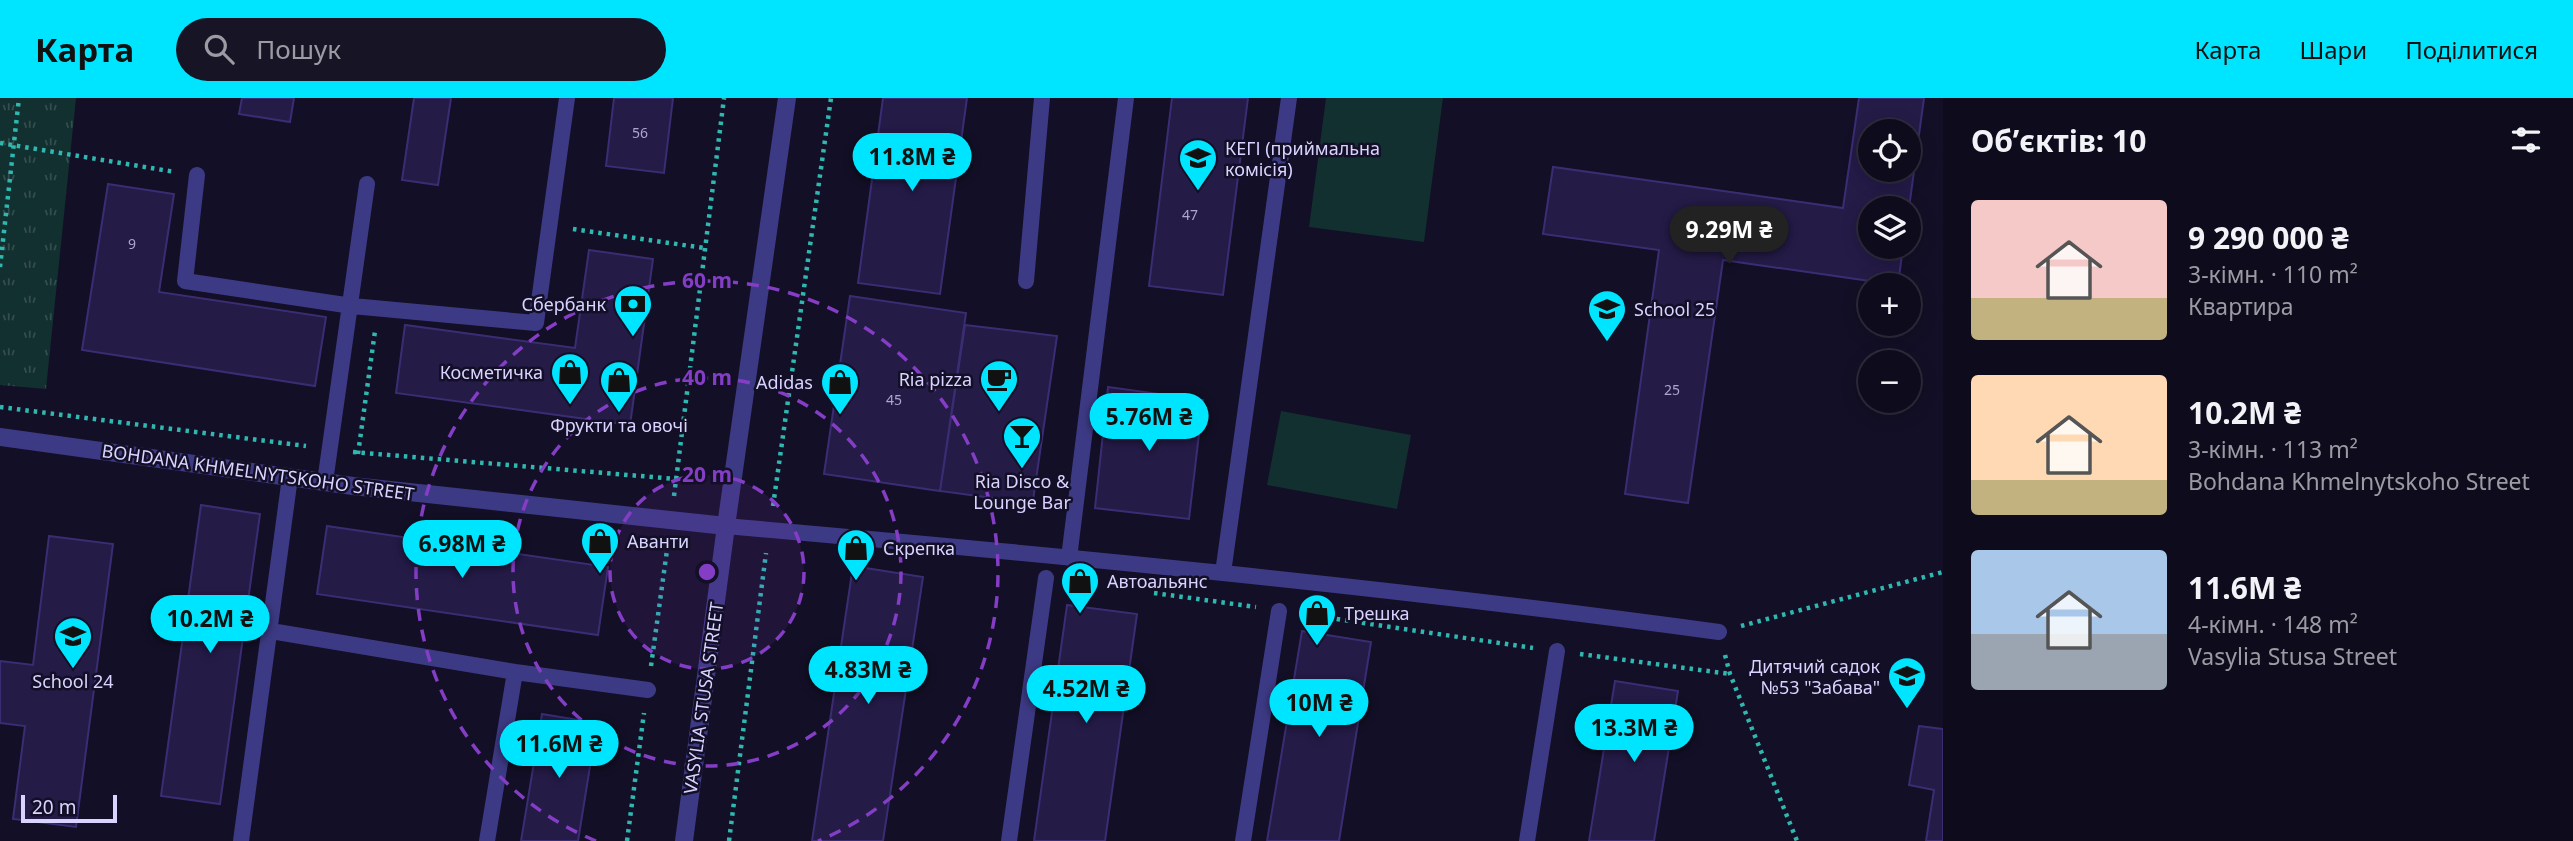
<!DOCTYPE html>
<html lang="uk">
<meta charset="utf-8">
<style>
:root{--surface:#0e0b1c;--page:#171425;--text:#f1f3f6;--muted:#9b9ba3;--line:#2e2b3b;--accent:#00e5ff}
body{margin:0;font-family:"Noto Sans",sans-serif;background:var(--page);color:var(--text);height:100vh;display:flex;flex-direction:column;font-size:26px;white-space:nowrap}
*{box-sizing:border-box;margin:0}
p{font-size:23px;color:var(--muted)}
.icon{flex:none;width:38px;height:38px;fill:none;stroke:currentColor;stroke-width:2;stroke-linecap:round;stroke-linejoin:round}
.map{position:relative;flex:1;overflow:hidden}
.drawer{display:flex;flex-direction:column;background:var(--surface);width:630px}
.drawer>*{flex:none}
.controls{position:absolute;left:1858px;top:21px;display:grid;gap:14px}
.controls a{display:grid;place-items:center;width:63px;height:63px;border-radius:50%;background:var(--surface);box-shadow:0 4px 18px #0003,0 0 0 2px var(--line);font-size:35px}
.scale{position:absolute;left:21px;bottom:18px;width:96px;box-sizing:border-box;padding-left:7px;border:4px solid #d9d4ff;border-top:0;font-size:19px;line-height:24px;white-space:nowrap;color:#d9d4ff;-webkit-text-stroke:5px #130f26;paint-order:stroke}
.price{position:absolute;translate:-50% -60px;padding:0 16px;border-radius:24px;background:var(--accent);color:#111;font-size:23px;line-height:46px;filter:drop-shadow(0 2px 4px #0008)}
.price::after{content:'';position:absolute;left:50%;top:42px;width:21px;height:16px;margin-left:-10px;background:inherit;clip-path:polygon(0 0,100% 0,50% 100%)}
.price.active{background:#222;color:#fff}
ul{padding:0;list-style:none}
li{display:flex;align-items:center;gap:21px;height:175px;padding:0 28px}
li span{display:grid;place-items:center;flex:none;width:196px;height:140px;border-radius:7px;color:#555}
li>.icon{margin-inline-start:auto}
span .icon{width:84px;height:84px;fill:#fffc;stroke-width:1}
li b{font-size:30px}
h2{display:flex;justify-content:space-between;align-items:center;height:84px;padding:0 28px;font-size:30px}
header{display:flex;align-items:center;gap:42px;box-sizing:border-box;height:98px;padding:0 35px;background:var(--accent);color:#111}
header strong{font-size:33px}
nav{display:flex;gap:38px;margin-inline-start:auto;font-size:24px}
.search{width:490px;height:63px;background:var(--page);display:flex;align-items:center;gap:18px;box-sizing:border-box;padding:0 24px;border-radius:38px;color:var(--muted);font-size:26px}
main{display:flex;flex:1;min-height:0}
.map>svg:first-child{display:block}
.grass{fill:#12302f}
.park{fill:url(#park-tufts)}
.building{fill:#241b47;stroke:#3b2d73;stroke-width:2;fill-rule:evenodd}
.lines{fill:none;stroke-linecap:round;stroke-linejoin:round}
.path{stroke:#2fb8b0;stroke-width:4.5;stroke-dasharray:3.5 5;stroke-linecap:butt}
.service{stroke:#3d3a85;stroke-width:16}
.minor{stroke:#3d3a85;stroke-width:18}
.tertiary{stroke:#3d3a85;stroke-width:18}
.ring{fill:none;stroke:#843dc5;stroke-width:3.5;stroke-dasharray:12 9}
.labels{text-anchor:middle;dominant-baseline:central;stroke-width:5;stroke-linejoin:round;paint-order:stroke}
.number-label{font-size:14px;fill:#aca6d1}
.poi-label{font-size:18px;fill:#d9d4ff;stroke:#130f26;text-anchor:start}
.street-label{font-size:18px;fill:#d9d4ff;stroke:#130f26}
.centre{fill:#843dc5;stroke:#130f26;stroke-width:3.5}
.ring-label{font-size:21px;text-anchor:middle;font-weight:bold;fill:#843dc5;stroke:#130f26;stroke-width:5;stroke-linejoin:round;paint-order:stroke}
</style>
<header>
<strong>Карта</strong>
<div class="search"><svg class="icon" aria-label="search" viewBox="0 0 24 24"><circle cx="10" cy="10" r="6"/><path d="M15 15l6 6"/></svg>Пошук</div>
<nav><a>Карта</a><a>Шари</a><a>Поділитися</a></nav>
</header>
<main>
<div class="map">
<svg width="1943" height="743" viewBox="0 0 1943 743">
<defs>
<pattern id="park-tufts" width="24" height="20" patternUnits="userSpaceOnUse" patternTransform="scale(1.75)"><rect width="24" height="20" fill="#12302f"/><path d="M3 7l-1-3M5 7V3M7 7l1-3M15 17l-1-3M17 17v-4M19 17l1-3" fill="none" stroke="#344d4e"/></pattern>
</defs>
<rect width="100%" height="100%" fill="#130f26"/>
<path class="grass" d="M1326 0H1443L1424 144 1309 129Z
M1281 313 1411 337 1397 411 1267 387Z"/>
<path class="park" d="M0 0H76L46 291 0 287Z"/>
<path class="building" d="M242 0H294L290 24 239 16Z
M414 0H451L438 87 402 82Z
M614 0H673L664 75 606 68Z
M883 0H967L940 196 858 185Z
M1172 0H1248L1223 197 1149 188Z
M1859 0H1924L1909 110H1871V149H1903L1898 187 1723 162 1688 405 1625 396 1659 152 1543 136 1553 69 1843 110ZM1871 33H1909V72H1871Z
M108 86 174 96 159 194 326 219 315 288 82 252Z
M589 152 653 161 630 327 396 295 405 227 575 250Z
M850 198 966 215 940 393 824 376Z
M965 227 1057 238 1032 409 1000 401 940 393Z
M1108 289 1203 302 1189 421 1095 410Z
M201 407 260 416 220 706 161 698Z
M327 428 608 469 598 537 317 496Z
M49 438 113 446 76 729 13 721 25 628 0 625V563L33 567Z
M853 468 923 479 883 743H812Z
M1067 507 1137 516 1105 743H1034Z
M1302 533 1371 544 1339 743H1267Z
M1615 583 1678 593 1654 743H1589Z
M542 616 597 625 578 743H521Z
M1919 628 1943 631V743H1926L1934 692 1909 687Z"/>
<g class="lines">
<path class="path" d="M0 45 175 74
M573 131 704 150
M0 169 19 0
M0 309 306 348
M353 354 676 381
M358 356 375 233
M674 398 724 0
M773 408 831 0
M1154 495 1256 509
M1303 516 1533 550
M1741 528 1943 474
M1580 556 1730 576
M1725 557 1730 576 1797 743
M651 568 668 445
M627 743 644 615
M729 743 766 455"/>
<path class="service" d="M197 77 185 183 352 208 536 225 567 0
M1026 183 1042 0
M325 384 367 86
M726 428C1057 457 1389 489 1719 534
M1069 460 1126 0
M1223 475 1289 0
M271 533 515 574 648 592
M241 743 290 379
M487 743 515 574
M1009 743 1046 480
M1243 743 1279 513
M1527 743 1557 553"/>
<path class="minor" d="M0 339 353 388 726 428"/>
<path class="tertiary" d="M684 743 726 428 787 0"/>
</g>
<circle cx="707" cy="474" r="97" fill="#843dc5" fill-opacity=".12"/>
<g class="ring">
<circle cx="707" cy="474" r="97"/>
<circle cx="707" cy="474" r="194"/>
<path d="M596 743A291 291 0 1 1 818 743"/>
</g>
<defs>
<symbol id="university-pin" viewBox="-11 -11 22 30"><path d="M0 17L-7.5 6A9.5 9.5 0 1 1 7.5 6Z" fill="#00e5ff" stroke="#130f26"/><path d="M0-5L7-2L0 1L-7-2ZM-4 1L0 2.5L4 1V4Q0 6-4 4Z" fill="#111"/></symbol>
<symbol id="bank-pin" viewBox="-11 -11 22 30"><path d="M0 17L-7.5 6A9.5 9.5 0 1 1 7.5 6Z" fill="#00e5ff" stroke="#130f26"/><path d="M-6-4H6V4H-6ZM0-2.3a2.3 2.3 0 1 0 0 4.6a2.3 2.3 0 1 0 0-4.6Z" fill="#111"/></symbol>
<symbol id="school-pin" viewBox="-11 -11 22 30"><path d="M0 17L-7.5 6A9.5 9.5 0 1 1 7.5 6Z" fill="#00e5ff" stroke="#130f26"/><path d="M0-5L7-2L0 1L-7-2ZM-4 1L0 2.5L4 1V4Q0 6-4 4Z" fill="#111"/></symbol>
<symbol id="shop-pin" viewBox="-11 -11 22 30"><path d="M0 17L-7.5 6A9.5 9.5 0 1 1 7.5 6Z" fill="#00e5ff" stroke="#130f26"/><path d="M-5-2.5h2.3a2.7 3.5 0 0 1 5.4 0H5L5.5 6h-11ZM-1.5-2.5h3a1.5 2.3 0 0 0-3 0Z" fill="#111"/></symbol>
<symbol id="cafe-pin" viewBox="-11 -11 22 30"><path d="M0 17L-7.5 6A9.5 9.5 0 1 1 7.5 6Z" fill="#00e5ff" stroke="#130f26"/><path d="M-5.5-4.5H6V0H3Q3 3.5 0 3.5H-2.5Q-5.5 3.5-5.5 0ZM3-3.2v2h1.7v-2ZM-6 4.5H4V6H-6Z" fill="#111"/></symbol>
<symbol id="bar-pin" viewBox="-11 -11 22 30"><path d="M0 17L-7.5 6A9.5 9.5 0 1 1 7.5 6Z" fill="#00e5ff" stroke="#130f26"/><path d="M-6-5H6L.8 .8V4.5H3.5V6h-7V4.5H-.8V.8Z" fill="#111"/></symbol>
</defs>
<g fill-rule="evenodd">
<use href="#university-pin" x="1176" y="38" width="44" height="60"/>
<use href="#bank-pin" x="611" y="184" width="44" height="60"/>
<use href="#school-pin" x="1585" y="189" width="44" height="60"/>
<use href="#shop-pin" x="548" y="252" width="44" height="60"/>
<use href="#cafe-pin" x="977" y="259" width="44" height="60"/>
<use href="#shop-pin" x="597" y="260" width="44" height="60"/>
<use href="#shop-pin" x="818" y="262" width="44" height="60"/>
<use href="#bar-pin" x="1000" y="316" width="44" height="60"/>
<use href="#shop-pin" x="578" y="421" width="44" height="60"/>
<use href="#shop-pin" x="834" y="428" width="44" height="60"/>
<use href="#shop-pin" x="1058" y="461" width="44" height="60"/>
<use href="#shop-pin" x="1295" y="493" width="44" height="60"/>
<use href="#school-pin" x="51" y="516" width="44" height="60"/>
<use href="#school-pin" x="1885" y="556" width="44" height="60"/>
</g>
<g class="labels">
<g class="number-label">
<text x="640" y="34">56</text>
<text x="1190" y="116">47</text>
<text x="132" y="145">9</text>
<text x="1672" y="291">25</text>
<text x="894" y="301">45</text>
</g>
<g class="poi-label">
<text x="1225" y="50">КЕГІ (приймальна<tspan x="1225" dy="21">комісія)</tspan></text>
<text x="606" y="206" text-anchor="end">Сбербанк</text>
<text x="1634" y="211">School 25</text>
<text x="543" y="274" text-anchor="end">Косметичка</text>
<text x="972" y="281" text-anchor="end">Ria pizza</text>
<text x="813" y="284" text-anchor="end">Adidas</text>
<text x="619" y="327" text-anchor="middle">Фрукти та овочі</text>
<text x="1022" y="383" text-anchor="middle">Ria Disco &amp;<tspan x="1022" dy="21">Lounge Bar</tspan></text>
<text x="627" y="443">Аванти</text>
<text x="883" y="450">Скрепка</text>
<text x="1107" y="483">Автоальянс</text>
<text x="1344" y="515">Трешка</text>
<text x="1880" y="568" text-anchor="end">Дитячий садок<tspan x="1880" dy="21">№53 "Забава"</tspan></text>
<text x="73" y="583" text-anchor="middle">School 24</text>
</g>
<g class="street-label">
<text transform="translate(258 374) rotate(8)">BOHDANA KHMELNYTSKOHO STREET</text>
<text transform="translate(703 600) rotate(-82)">VASYLIA STUSA STREET</text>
</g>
</g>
<circle cx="707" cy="474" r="10" class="centre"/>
<g class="ring-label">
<text x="707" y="190">60 m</text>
<text x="707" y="287">40 m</text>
<text x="707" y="384">20 m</text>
</g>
</svg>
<div class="controls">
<a><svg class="icon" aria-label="locate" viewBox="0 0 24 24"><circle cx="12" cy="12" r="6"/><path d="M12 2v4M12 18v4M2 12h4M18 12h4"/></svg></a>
<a><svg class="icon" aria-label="layers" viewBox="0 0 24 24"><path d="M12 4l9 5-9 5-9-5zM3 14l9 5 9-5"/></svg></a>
<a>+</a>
<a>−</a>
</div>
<div class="scale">20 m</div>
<b class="price" style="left:912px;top:95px">11.8M ₴</b>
<b class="price active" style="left:1729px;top:168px">9.29M ₴</b>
<b class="price" style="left:1149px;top:355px">5.76M ₴</b>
<b class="price" style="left:462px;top:482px">6.98M ₴</b>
<b class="price" style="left:210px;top:557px">10.2M ₴</b>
<b class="price" style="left:868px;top:608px">4.83M ₴</b>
<b class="price" style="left:1086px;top:627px">4.52M ₴</b>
<b class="price" style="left:1319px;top:641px">10M ₴</b>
<b class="price" style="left:1634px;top:666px">13.3M ₴</b>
<b class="price" style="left:559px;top:682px">11.6M ₴</b>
</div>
<section class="drawer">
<h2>Об’єктів: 10<svg class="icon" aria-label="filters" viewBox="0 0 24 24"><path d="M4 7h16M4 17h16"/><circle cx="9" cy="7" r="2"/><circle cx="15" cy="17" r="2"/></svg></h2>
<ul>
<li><span style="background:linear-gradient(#f6c9c9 70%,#c2b280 0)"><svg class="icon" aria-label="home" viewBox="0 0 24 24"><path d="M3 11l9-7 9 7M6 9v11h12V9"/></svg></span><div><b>9 290 000 ₴</b><p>3-кімн. · 110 m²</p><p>Квартира</p></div></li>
<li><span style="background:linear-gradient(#ffd9b3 75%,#c2b280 0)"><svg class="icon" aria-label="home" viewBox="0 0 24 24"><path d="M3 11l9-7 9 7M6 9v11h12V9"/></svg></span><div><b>10.2M ₴</b><p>3-кімн. · 113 m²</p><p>Bohdana Khmelnytskoho Street</p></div></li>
<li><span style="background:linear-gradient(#a9c7e8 60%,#9aa5b1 0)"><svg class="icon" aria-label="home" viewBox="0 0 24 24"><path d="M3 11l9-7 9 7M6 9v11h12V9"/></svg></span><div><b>11.6M ₴</b><p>4-кімн. · 148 m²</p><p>Vasylia Stusa Street</p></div></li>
</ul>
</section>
</main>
